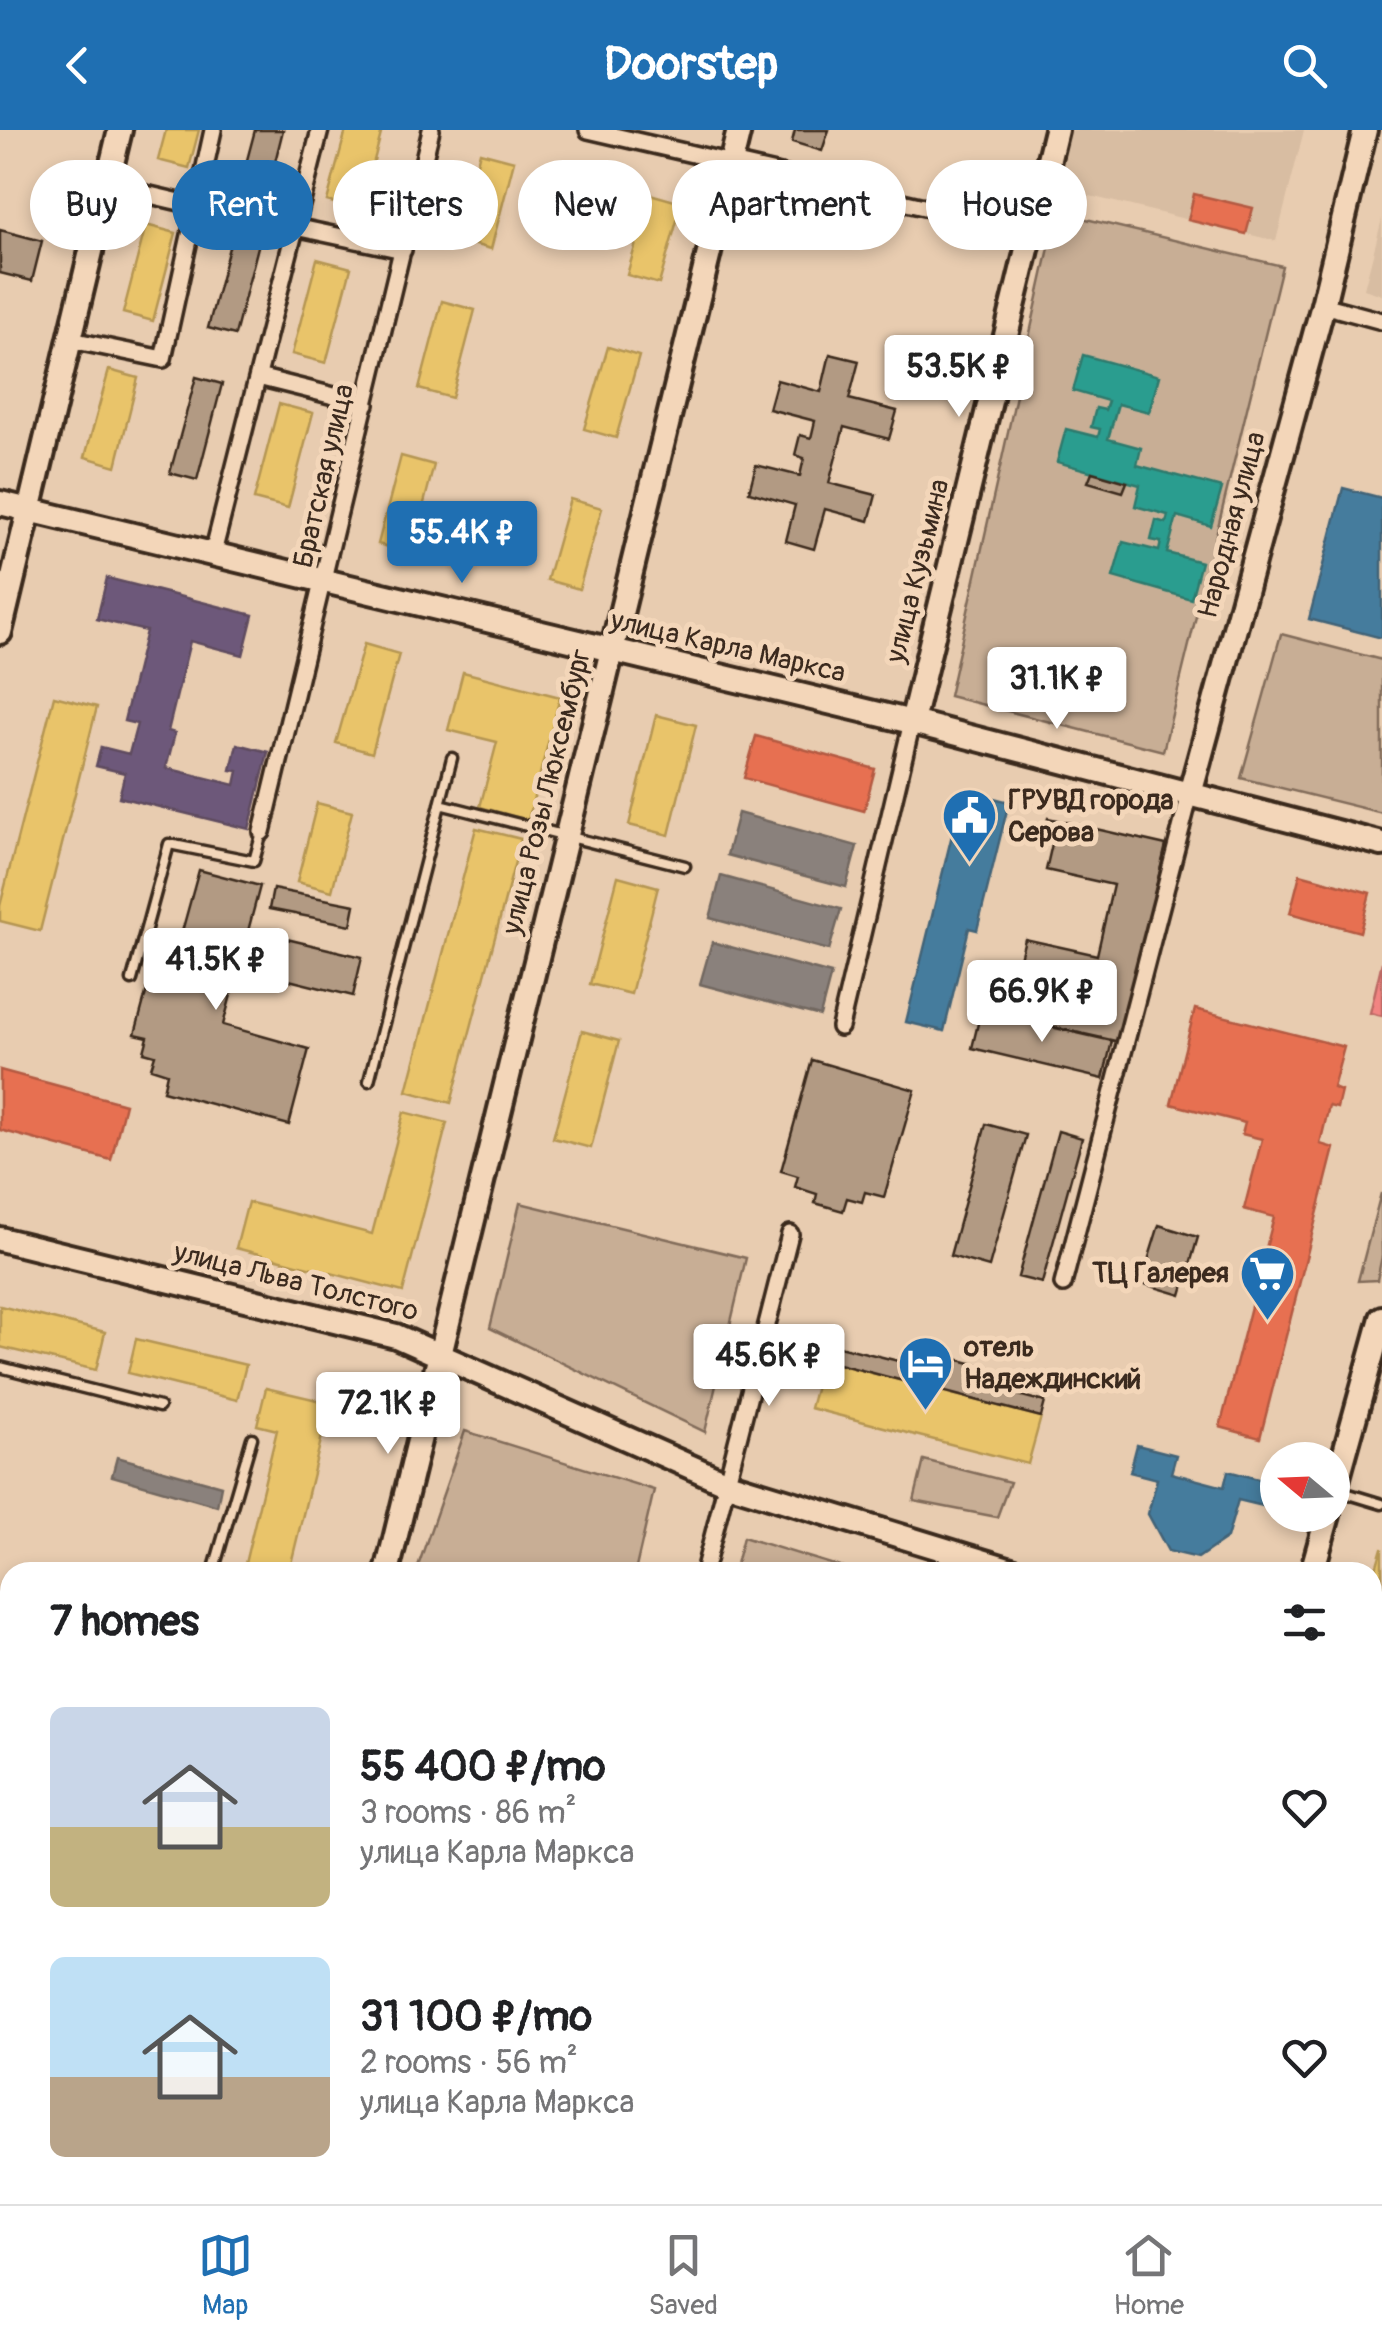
<!DOCTYPE html>
<meta charset="utf-8">
<style>
:root{--surface:#fff;--page:#f6f6f6;--text:#202124;--muted:#757577;--line:#e0e0e0;--accent:#1f6fb2}
body{margin:0;font-family:Pangolin,sans-serif;background:var(--page);color:var(--text);height:100vh;display:flex;flex-direction:column;font-size:38px;white-space:nowrap}
*{box-sizing:border-box;margin:0}
p{font-size:32px;color:var(--muted)}
.icon{flex:none;width:55px;height:55px;fill:none;stroke:currentColor;stroke-width:2;stroke-linecap:round;stroke-linejoin:round}
.map{position:relative;flex:1;overflow:hidden}
.drawer{position:absolute;left:0px;top:1432px;width:1382px;height:642px;display:flex;flex-direction:column;background:var(--surface);border-radius:30px 30px 0 0;box-shadow:0 5px 15px #0003}
.drawer>*{flex:none}
.top-card{position:absolute;left:30px;top:30px;width:1322px;height:90px;display:flex;gap:20px}
.needle{width:65px;rotate:289deg}
.buttons{position:absolute;left:1260px;top:1312px;display:grid;gap:20px}
.buttons a{display:grid;place-items:center;width:90px;height:90px;border-radius:50%;background:var(--surface);box-shadow:0 5px 15px #0003;font-size:50px}
.price{position:absolute;translate:-50% -85px;padding:0 22px;border-radius:10px;background:#fff;color:#222;font-size:32px;line-height:65px;filter:drop-shadow(0 2px 5px #0008)}
.price::after{content:'';position:absolute;left:50%;top:60px;width:30px;height:22px;margin-left:-15px;background:inherit;clip-path:polygon(0 0,100% 0,50% 100%)}
.price.current{background:var(--accent);color:#fff}
ul{padding:0;list-style:none}
li{display:flex;align-items:center;gap:30px;height:250px;padding:0 50px}
li span{display:grid;place-items:center;flex:none;width:280px;height:200px;border-radius:15px;color:#555}
li>.icon{margin-inline-start:auto}
span .icon{width:120px;height:120px;fill:#fffc;stroke-width:1}
li b{font-size:42px}
h2{display:flex;justify-content:space-between;align-items:center;height:120px;padding:0 50px;font-size:42px}
.pill{padding:0 35px;border-radius:45px;background:var(--surface);box-shadow:0 5px 15px #0003;font-size:35px;line-height:90px}
.pill.current{background:var(--accent);color:#fff}
header{display:flex;justify-content:space-between;align-items:center;height:130px;padding:0 50px;background:var(--accent);color:#fff;font-size:45px;font-weight:700}
.menu{display:flex;justify-content:space-around;align-items:center;height:140px;border-top:2px solid var(--line);background:var(--surface);font-size:28px;color:var(--muted)}
.menu a{display:grid;justify-items:center;gap:5px}
.menu .current{color:var(--accent)}
.map>svg:first-child{display:block}
.built{fill:#d8bda2}
.green{fill:#c8ae95;stroke:#826c5a;stroke-width:2.5}
.homes{fill:#e9c46a;stroke:#b59653;stroke-width:2.5}
.shops{fill:#e76f51;stroke:#b35a42;stroke-width:2.5}
.offices{fill:#6d597a;stroke:#5e4b5e;stroke-width:2.5}
.schools{fill:#2a9d8f;stroke:#2f7a6d;stroke-width:2.5}
.health{fill:#f28482;stroke:#bb6964;stroke-width:2.5}
.public{fill:#457b9d;stroke:#426377;stroke-width:2.5}
.industry{fill:#8a817c;stroke:#726760;stroke-width:2.5}
.building{fill:#b29a83;stroke:#3b2a1e;stroke-width:2.5}
.lines{fill:none;stroke-linecap:round;stroke-linejoin:round}
.lane-casing{stroke:#3b2a1e;stroke-width:15}
.street-casing{stroke:#3b2a1e;stroke-width:22}
.secondary-casing{stroke:#3b2a1e;stroke-width:30}
.lane{stroke:#f3d6b9;stroke-width:8}
.street{stroke:#f3d6b9;stroke-width:15}
.secondary{stroke:#f3d6b9;stroke-width:22}
.labels{text-anchor:middle;dominant-baseline:central;stroke-width:10;stroke-linejoin:round;paint-order:stroke}
.street-label{font-size:28px;fill:#3b2a1e;stroke:#f3d6b9}
.poi-label{font-size:28px;font-weight:bold;fill:#3b2a1e;stroke:#f3d6b9;text-anchor:start}
</style>
<header><svg class="icon" aria-label="back" viewBox="0 0 24 24"><path d="M15 5l-7 7 7 7"/></svg>Doorstep<svg class="icon" aria-label="search" viewBox="0 0 24 24"><circle cx="10" cy="10" r="6"/><path d="M15 15l6 6"/></svg></header>
<div class="map">
<svg width="1382" height="2074" viewBox="0 0 1382 2074">
<rect width="100%" height="100%" fill="#e8ccb0"/>
<filter id="ink" filterUnits="userSpaceOnUse"><feTurbulence type="fractalNoise" baseFrequency=".01" numOctaves="2"/><feDisplacementMap in="SourceGraphic" scale="20" xChannelSelector="R" yChannelSelector="G"/><feConvolveMatrix kernelMatrix="1 2 1 2 8 2 1 2 1" color-interpolation-filters="sRGB"/></filter>
<g filter="url(#ink)">
<path class="built" d="M1071 0H1304L1276 111 1057 58Z
M1382 89V165L1364 159Z"/>
<path class="green" d="M1057 82 1282 136 1163 621 949 566Z
M1281 504 1382 530V683L1241 648Z
M1381 1063 1382 1126 1377 1150 1358 1151Z
M520 1073 746 1128 705 1302 490 1198Z
M465 1301 654 1360 635 1442H416Z
M924 1330 1010 1352 997 1387 914 1371Z
M743 1407 857 1442H734Z
M1373 1609 1382 1615V2031L1378 2039 1382 2074H1033L1039 2065H1372Z
M254 2065H488L486 2074H252Z
M579 2065H964L958 2074H577Z"/>
<path class="homes" d="M166 0H199L189 38 158 30Z
M346 0H382L361 80 327 71Z
M480 22 514 31 491 119 457 110Z
M650 64 682 73 659 154 627 145Z
M146 95 176 103 153 191 123 183Z
M317 129 351 138 326 233 292 224Z
M442 171 475 180 452 268 419 259Z
M608 217 639 226 616 308 584 299Z
M109 240 138 248 116 336 85 327Z
M279 274 313 283 288 378 254 369Z
M401 326 434 335 411 423 378 414Z
M570 369 602 378 579 459 547 450Z
M364 514 399 524 372 623 336 613Z
M463 542 560 567 528 690 480 677 497 612 448 600Z
M54 566 97 577 40 801 0 791V776Z
M656 585 696 595 669 705 629 695Z
M317 673 352 682 332 761 297 752Z
M476 698 521 709 451 973 407 961Z
M618 746 658 757 631 864 590 854Z
M582 901 619 911 591 1018 553 1008Z
M404 982 447 993 403 1162 236 1118 248 1072 372 1104Z
M0 1176 105 1202 96 1240 0 1217Z
M136 1209 246 1235 237 1270 128 1243Z
M823 1230 1041 1287 1028 1334 810 1278Z
M266 1258 330 1273 289 1442H243L277 1300 257 1295Z
M1382 1418V1542L1372 1539V1452Z
M0 2001 10 2003V2048L0 2046Z
M77 2065H128L125 2074Z"/>
<path class="shops" d="M1194 64 1253 78 1246 104 1188 90Z
M756 606 875 639 864 681 744 648Z
M1300 744 1370 763 1360 802 1290 783Z
M1195 879 1344 917 1333 958 1341 961 1337 978 1329 976 1320 1014 1334 1018 1260 1308 1220 1297 1274 1087 1244 1079 1262 1009 1242 1004 1245 993 1171 974Z
M0 940 125 974 111 1030 0 1000Z"/>
<path class="offices" d="M107 448 253 485 243 525 190 511 168 601 175 603 166 638 235 655 238 641 231 640 237 614 268 622 249 699 119 667 125 643 96 636 101 617 129 624 137 594 124 591 146 501 97 489Z"/>
<path class="schools" d="M1083 225 1159 246 1149 282 1118 274 1108 309 1141 318 1137 335 1222 358 1211 396 1177 386 1167 423 1201 432 1191 469 1113 447 1123 412 1159 421 1161 412 1151 410 1156 390 1166 393 1168 385 1135 376 1140 355 1057 332 1066 299 1098 307 1100 299 1091 297 1096 278 1105 280 1108 271 1073 261Z"/>
<path class="health" d="M1382 832V886L1370 883Z"/>
<path class="public" d="M1343 358 1382 368V508L1309 489Z
M963 660 1009 672 977 800 969 798 944 901 906 892Z
M1137 1315 1176 1325 1171 1343 1224 1357 1228 1341 1269 1352 1263 1376 1238 1370 1227 1408 1198 1428 1168 1421 1148 1384 1157 1349 1130 1342Z"/>
<path class="industry" d="M738 683 857 716 846 757 727 725Z
M721 746 841 779 829 820 710 788Z
M712 812 831 844 820 886 700 854Z
M117 1327 221 1356 217 1376 112 1346Z
M0 1543 10 1545V1650L0 1690Z
M10 1761V1797L2 1795Z
M0 1848 8 1851 0 1878Z"/>
<path class="building" d="M255 0H283L270 52 243 45Z
M795 0H829L822 21 792 12Z
M0 100 42 111 32 151 0 143Z
M233 102 260 109 235 205 208 198Z
M830 224 859 231 849 269 897 281 889 309 844 297 829 353 876 365 869 391 825 379 814 419 786 411 795 375 749 362 756 335 800 346 804 328 795 325 800 305 811 308 815 291 769 279 777 250 821 262Z
M196 247 222 254 197 350 170 343Z
M1092 342 1127 352 1123 362 1088 352Z
M1048 688 1166 715 1120 912 981 881 990 838 1016 844 1025 809 1097 825 1113 755 1046 740 1054 705 1045 702Z
M199 740 260 756 223 895 309 919 289 995 163 961 167 943 151 938 155 925 144 922 148 907 135 904 157 822 175 827Z
M273 759 355 775 351 795 269 779Z
M270 805 362 827 353 866 261 843Z
M981 881 1112 911 1103 949 972 918Z
M812 930 915 960 884 1067 865 1062 862 1072 847 1068 843 1081 815 1073 817 1064 795 1057 798 1046 781 1041Z
M986 994 1026 1005 989 1137 950 1126Z
M1058 1001 1082 1008 1042 1153 1018 1147Z
M1159 1095 1198 1107 1181 1165 1141 1153Z
M827 1213 906 1233 911 1217 993 1239 988 1257 1045 1272 1041 1287 823 1230Z"/>
<g class="lines">
<defs>
<path id="lane" d="M440 674 685 736
M132 850 169 714 254 731 262 702
M369 951 452 628
M0 1237 159 1277
M1339 1361 1382 1374
M213 1442 252 1308"/>
<path id="street" d="M588 0 1033 102
M107 55 197 76
M295 97 403 120
M1323 175 1382 191
M71 210 163 229 213 0
M258 247 366 274
M213 423 320 0
M262 702 431 0
M840 897 912 592
M1063 1154 1190 664
M704 1442 790 1104
M1372 1588 1382 1595
M544 2074 546 2065"/>
<path id="secondary" d="M0 373 912 592 1382 714
M0 502 120 0
M912 592 1056 0
M1190 664 1323 175 1365 0
M0 1109 396 1206 727 1353 1018 1442
M1332 1369 1382 1188
M387 1442 739 0
M1312 1442 1328 1385
M226 2074 229 2065
M1012 2074 1017 2065"/>
</defs>
<use href="#lane" class="lane-casing"/>
<use href="#street" class="street-casing"/>
<use href="#secondary" class="secondary-casing"/>
<use href="#lane" class="lane"/>
<use href="#street" class="street"/>
<use href="#secondary" class="secondary"/>
</g>
</g>
<defs>
<symbol id="civic-pin" viewBox="-11 -11 22 30"><path d="M0 17L-7.5 6A9.5 9.5 0 1 1 7.5 6Z" fill="#1f6fb2" stroke="#f3d6b9"/><path d="M-.6-6.5H3V-4.5H.6V-3L4-1V1h2V6H-6V1h2V-1L-.6-3ZM-1.2 2.5V6h2.4V2.5Z" fill="#fff"/></symbol>
<symbol id="supermarket-pin" viewBox="-11 -11 22 30"><path d="M0 17L-7.5 6A9.5 9.5 0 1 1 7.5 6Z" fill="#1f6fb2" stroke="#f3d6b9"/><path d="M-6-5.5h2.5l.6 2H6L4.5 2H-2.5L-4.4-4H-6ZM-1.5 3.2a1.3 1.3 0 1 0 .1 0ZM3 3.2a1.3 1.3 0 1 0 .1 0Z" fill="#fff"/></symbol>
<symbol id="hotel-pin" viewBox="-11 -11 22 30"><path d="M0 17L-7.5 6A9.5 9.5 0 1 1 7.5 6Z" fill="#1f6fb2" stroke="#f3d6b9"/><path d="M-6-4.5h1.5V1H6V5H4.5V3h-9V5H-6ZM-4 0a1.8 1.8 0 1 1 3.6 0ZM.5 0V-2.5h3Q6-2.5 6 0Z" fill="#fff"/></symbol>
</defs>
<g fill-rule="evenodd">
<use href="#civic-pin" x="938" y="654" width="63" height="86"/>
<use href="#supermarket-pin" x="1236" y="1112" width="63" height="86"/>
<use href="#hotel-pin" x="894" y="1202" width="63" height="86"/>
</g>
<g class="labels">
<g class="street-label">
<text transform="translate(324 346) rotate(-77)">Братская улица</text>
<text transform="translate(1232 395) rotate(-75)">Народная улица</text>
<text transform="translate(918 441) rotate(-76)">улица Кузьмина</text>
<text transform="translate(728 517) rotate(13)">улица Карла Маркса</text>
<text transform="translate(547 662) rotate(-76)">улица Розы Люксембург</text>
<text transform="translate(296 1152) rotate(14)">улица Льва Толстого</text>
</g>
<g class="poi-label">
<text x="1008" y="670">ГРУВД города<tspan x="1008" dy="32">Серова</tspan></text>
<text x="1229" y="1143" text-anchor="end">ТЦ Галерея</text>
<text x="964" y="1217">отель<tspan x="964" dy="32">Надеждинский</tspan></text>
</g>
</g>
</svg>
<div class="buttons">
<a><svg class="needle" viewBox="-14 -14 28 28"><path d="M0-13l5 13h-10z" fill="#e53935"/><path d="M0 13l5-13h-10z" fill="#757577"/></svg></a>
</div>
<b class="price" style="left:959px;top:290px">53.5K ₽</b>
<b class="price current" style="left:462px;top:456px">55.4K ₽</b>
<b class="price" style="left:1057px;top:602px">31.1K ₽</b>
<b class="price" style="left:216px;top:883px">41.5K ₽</b>
<b class="price" style="left:1042px;top:915px">66.9K ₽</b>
<b class="price" style="left:769px;top:1279px">45.6K ₽</b>
<b class="price" style="left:388px;top:1327px">72.1K ₽</b>
<div class="top-card">
<a class="pill">Buy</a>
<a class="pill current">Rent</a>
<a class="pill">Filters</a>
<a class="pill">New</a>
<a class="pill">Apartment</a>
<a class="pill">House</a>
</div>
<section class="drawer">
<h2>7 homes<svg class="icon" aria-label="filters" viewBox="0 0 24 24"><path d="M4 7h16M4 17h16"/><circle cx="9" cy="7" r="2"/><circle cx="15" cy="17" r="2"/></svg></h2>
<ul>
<li><span style="background:linear-gradient(#c9d6e8 60%,#c2b280 0)"><svg class="icon" aria-label="home" viewBox="0 0 24 24"><path d="M3 11l9-7 9 7M6 9v11h12V9"/></svg></span><div><b>55 400 ₽/mo</b><p>3 rooms · 86 m²</p><p>улица Карла Маркса</p></div><svg class="icon" aria-label="heart" viewBox="0 0 24 24"><path d="M12 20l-8-8c-3-5 5-10 8-4 3-6 11-1 8 4z"/></svg></li>
<li><span style="background:linear-gradient(#bfe0f5 60%,#b9a48a 0)"><svg class="icon" aria-label="home" viewBox="0 0 24 24"><path d="M3 11l9-7 9 7M6 9v11h12V9"/></svg></span><div><b>31 100 ₽/mo</b><p>2 rooms · 56 m²</p><p>улица Карла Маркса</p></div><svg class="icon" aria-label="heart" viewBox="0 0 24 24"><path d="M12 20l-8-8c-3-5 5-10 8-4 3-6 11-1 8 4z"/></svg></li>
</ul>
</section>
</div>
<nav class="menu">
<a class="current"><svg class="icon" aria-label="map" viewBox="0 0 24 24"><path d="M3 6l6-2 6 2 6-2v14l-6 2-6-2-6 2zM9 4v14M15 6v14"/></svg>Map</a>
<a><svg class="icon" aria-label="saved" viewBox="0 0 24 24"><path d="M7 4h10v16l-5-4-5 4z"/></svg>Saved</a>
<a><svg class="icon" aria-label="home" viewBox="0 0 24 24"><path d="M3 11l9-7 9 7M6 9v11h12V9"/></svg>Home</a>
</nav>
